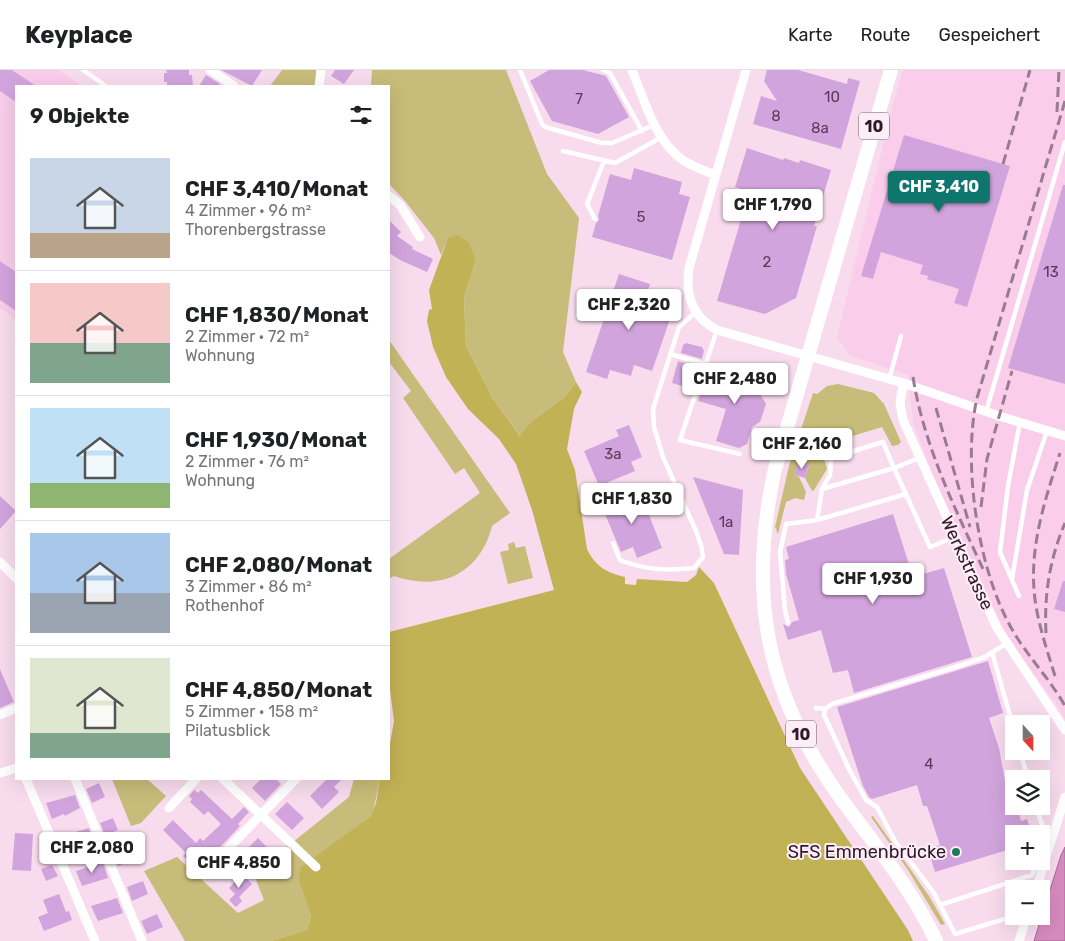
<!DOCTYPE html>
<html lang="de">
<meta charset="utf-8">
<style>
:root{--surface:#fff;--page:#f6f6f6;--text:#202124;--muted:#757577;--line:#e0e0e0;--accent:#0f766e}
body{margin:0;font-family:Rubik,sans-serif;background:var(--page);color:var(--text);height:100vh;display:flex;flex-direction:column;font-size:19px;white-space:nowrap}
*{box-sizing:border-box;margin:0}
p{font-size:16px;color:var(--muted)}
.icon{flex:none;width:28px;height:28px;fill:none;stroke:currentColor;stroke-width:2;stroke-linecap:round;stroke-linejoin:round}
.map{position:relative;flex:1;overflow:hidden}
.panel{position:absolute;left:15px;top:15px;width:375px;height:695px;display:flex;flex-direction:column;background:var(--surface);border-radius:0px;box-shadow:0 5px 20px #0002}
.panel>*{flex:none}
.needle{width:32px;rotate:159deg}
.controls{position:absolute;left:1005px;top:645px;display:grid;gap:10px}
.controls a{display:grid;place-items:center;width:45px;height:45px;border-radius:0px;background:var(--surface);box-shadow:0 5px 20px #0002;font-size:25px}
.price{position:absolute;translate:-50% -42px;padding:0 11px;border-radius:5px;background:#fff;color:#222;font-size:16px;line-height:32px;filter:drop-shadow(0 1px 2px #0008)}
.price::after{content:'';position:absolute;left:50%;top:30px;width:15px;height:11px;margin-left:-8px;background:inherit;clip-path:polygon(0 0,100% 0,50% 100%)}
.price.active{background:var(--accent);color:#fff}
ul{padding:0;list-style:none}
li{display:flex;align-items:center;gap:15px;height:125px;padding:0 15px}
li+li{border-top:1px solid var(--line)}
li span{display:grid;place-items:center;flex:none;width:140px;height:100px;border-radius:0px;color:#555}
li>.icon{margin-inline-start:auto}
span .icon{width:60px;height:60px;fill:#fffc;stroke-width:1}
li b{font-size:21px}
h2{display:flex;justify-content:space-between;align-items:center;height:60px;padding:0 15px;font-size:21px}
header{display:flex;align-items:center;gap:30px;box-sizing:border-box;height:70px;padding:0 25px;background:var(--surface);border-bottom:1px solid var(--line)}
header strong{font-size:24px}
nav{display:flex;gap:28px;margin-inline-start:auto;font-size:18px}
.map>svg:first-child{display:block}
.built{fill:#facdea}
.green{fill:#c7bc79}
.forest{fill:#c2b256}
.water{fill:#d88bbf;stroke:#a66992}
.building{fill:#d2a4dd}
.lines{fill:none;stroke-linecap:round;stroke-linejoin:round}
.lane{stroke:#fff;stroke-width:4.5}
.street{stroke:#fff;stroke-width:9}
.primary{stroke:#fff;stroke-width:14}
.rail{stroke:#977d8f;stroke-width:3;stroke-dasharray:10 5;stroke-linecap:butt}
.poi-dot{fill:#1b7b53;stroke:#fceef7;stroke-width:2}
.labels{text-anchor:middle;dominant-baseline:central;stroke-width:4;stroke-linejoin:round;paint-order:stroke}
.number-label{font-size:15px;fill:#593c57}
.shield{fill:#fceef7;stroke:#6e5968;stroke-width:1}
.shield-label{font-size:16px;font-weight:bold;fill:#31192a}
.street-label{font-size:18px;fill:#31192a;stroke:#fceef7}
.poi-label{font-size:18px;fill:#31192a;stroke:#fceef7;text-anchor:end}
</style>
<header>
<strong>Keyplace</strong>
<nav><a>Karte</a><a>Route</a><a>Gespeichert</a></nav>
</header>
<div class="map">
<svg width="1065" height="871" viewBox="0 0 1065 871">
<rect width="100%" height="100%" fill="#f8dcee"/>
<path class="built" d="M0 0H58L82 16H16V250L0 238Z
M903 0H1065V650L1057 635 1012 577 935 411 913 352 908 305 851 286 837 267 893 33Z"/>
<path class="green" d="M282 0H316V16H270Z
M372 0H506L547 104 579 148 563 282 576 312 565 327 533 350 521 367 493 329 466 276 464 227 476 190 448 168 441 185 434 168 405 131 389 114V16H371Z
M389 270 510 443 492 456C480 504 440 522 394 506L389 509V489L480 423 464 398 455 404 403 328 411 321 389 292Z
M838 314 874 323 884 334 901 372 898 375 892 376 882 357 820 376 827 399 814 420 812 421 805 408 809 396 798 393 795 405 799 407 806 422 804 430 795 428 786 432 778 464 775 457 789 396 813 323 817 324 827 316Z
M514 472 516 478 525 476 533 508 508 514 500 482 509 480 508 474Z
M112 709H147L166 726 141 753 131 756Z
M354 709H380L373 742 371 746 328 779 299 812 311 846 307 860 271 871H185L144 801 177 787 238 843 264 830 252 800 293 772 349 727Z
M873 746 929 826 945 854 941 855 908 800 871 747Z"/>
<path class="forest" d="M458 165 469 173 476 190 464 227 466 276 493 329 520 366 533 350 565 327 576 312 582 322 574 339 567 379 575 400 587 479C595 496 607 503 625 507V514L636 515 637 509 687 512 696 505 699 497 714 513 800 698 908 860 913 871H271L307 860 311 846 299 812 300 798 371 746 376 733 380 709H389V679L394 651 389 612V562L554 520 532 440 516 394 499 369 468 339 446 307 433 277 427 251 429 240 432 239 429 220 448 168Z"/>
<path class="water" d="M1065 777V871H1034L1061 785Z"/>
<path class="building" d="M0 0H12L36 16H16V32L0 21Z
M166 0H189V5H192L193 16H167V12H164V3H167Z
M221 0H262L252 16Z
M335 0H354L344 14 331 6Z
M549 0H583L606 6 629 47 598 64 552 51 530 11Z
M767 0H798L847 14 848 8 860 11 841 79 753 54 761 26 777 31 764 11Z
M206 5 220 14 219 16H199Z
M904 65 1010 96 967 237 954 233 959 219 927 209 928 206 920 204 923 195 881 182 873 209 861 206Z
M747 78 783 90 784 88 799 93 800 90 831 100 814 156H817L796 228 765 244 717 231 749 122 735 117Z
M634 98 682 112 679 124 690 127 672 190 592 167 596 153 599 150 598 146 610 104 631 110Z
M1063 115H1065V314L1008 298Z
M389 150 401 162 397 166 413 177 412 179 433 189 427 202 402 191 389 183Z
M0 191 16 202V241L0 230Z
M619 204 650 214 646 226 660 231 656 244 670 249 652 301 634 295 631 306 610 300 607 309 586 302Z
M686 273 702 277 704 281 702 289 681 283 683 275Z
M678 291 699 297 693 319 672 313Z
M707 301 740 310 741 305 747 302 760 305 764 313 761 326 766 334 760 352 752 357 747 374 739 378 716 371 726 339 698 331Z
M629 355 642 387 631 392 635 401 599 416 584 381 619 366 616 360Z
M798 392 809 395 805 408 795 405Z
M693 407 743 420 739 485 724 484Z
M640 422 662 478 637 488 633 477 621 482 602 437Z
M0 426 16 441 0 459Z
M893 444 913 507 944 498 972 587 854 623 848 600 833 603 821 560 788 570 783 554 789 557 792 552 799 550 786 504 785 490 789 489 786 477Z
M1063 511H1065V542L1054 539Z
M988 591 1003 643 989 648 999 678 1005 711 1009 710 1014 726V736H1017L1021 751 1027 749 1032 764H1014V778L935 802 928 779 940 775 927 736H923L917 715 872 729 869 727 863 716 837 637Z
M0 599 14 632 0 638Z
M261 709H276L281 714 265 731 252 718Z
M327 709H342L334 717 339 722 322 739 310 726Z
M99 713 105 727 92 733 86 719Z
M194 720 198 723 201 720 232 749 244 737 249 742 238 754 240 756 226 771 203 793 200 790 194 796 183 786 186 783 163 760 173 750 196 773 200 768 203 771 221 754 208 741 204 745 190 732 192 729 189 726Z
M75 725 80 738 65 746 64 744 52 749 46 733Z
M287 732 304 748 292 760 275 744Z
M113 748 118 760 105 765 100 753Z
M89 758 93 774 68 782 62 766Z
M15 763 33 764 31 801 12 800Z
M258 768 269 779 255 792 244 782Z
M127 781 131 791 118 796 115 786Z
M103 792 108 808 82 816 76 801Z
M52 795 58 806 46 811 41 799Z
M242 804 252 814 239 827 242 831 236 837 229 830 235 824 229 818Z
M143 811 148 824 132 831 127 817Z
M59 824 66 842 69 841 72 850 44 861 38 847 48 843 43 830Z
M117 828 123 843 98 851 91 836Z
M157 844 163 857 147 864 141 851Z"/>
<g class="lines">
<path class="lane" d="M83 0 106 16
M520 0 542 54 545 57 602 73H612L654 55
M603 0 610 3 642 61
M563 81 615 93 662 67
M595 149 587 134 604 91
M717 260 680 370 740 384
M670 284 705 294
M889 310 901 266
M986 342 1065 72
M919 388 894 398 930 477 955 467
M822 419 894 398 883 372 831 388 830 405 822 419 817 450 906 424
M613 473 620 490C645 500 668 501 694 498L703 487 701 475 696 461 663 387 654 357 653 339 679 257 696 242
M1012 509 1027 420 1047 361
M1019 526 1000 482 1008 416 1020 352
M788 553 785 540 780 482 786 454 817 450
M1007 573 985 587 956 597 832 634 825 639 824 645 850 701 866 730 877 737 895 771 934 823 955 864 1015 846
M992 582 1014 660
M816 638 825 639
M1020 681 1028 709
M1036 736 1046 767 1051 771
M940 835 1032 805 1038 791"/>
<path class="street" d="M210 0 234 16
M632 0C644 29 654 68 680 88 690 96 703 100 715 105
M746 0 689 198C685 225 692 247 717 260L903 313 999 346 1065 366
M319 16 321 0
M389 126 400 135 420 167
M903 313 900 333 903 350 997 558 1065 660
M0 492 16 508
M0 645 16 638
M0 703 16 698
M26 709 95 871
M75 709 142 871
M223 709 316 797
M169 738 196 709
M203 804 296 709
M1036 819 1065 727
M1019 871 1027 846"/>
<path class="primary" d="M891 0 774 403C748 526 766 623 839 726 873 773 912 818 936 871"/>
<path class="rail" d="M1065 31 977 328C962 394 978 502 1013 561 1028 587 1050 609 1065 636
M1057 42 1059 0
M1003 94 1030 0
M913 307C924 376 954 436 983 499
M936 338 970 457
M981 437 987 389 1012 301
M1046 563C1044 524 1050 488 1065 453
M1055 606C1048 583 1040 560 1036 536 1027 483 1044 433 1060 383"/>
</g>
<circle class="poi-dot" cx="956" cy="782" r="5"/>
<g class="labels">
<g class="number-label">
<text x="832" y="27">10</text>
<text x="579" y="29">7</text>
<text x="776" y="46">8</text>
<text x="820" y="58">8a</text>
<text x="641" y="147">5</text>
<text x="767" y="192">2</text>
<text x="1051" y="202">13</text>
<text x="613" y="384">3a</text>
<text x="726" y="452">1a</text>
<text x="929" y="694">4</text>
</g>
<g class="shield">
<rect x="859" y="42.5" width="30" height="27" rx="4"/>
<rect x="786" y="650.5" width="30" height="27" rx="4"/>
</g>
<g class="shield-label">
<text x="874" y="56">10</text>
<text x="801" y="664">10</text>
</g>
<g class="street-label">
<text transform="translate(967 493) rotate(65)">Werkstrasse</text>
</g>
<g class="poi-label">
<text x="946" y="782">SFS Emmenbrücke</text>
</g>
</g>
</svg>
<div class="controls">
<a><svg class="needle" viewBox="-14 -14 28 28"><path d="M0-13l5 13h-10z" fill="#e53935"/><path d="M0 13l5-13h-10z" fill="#757577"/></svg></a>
<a><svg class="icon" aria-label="layers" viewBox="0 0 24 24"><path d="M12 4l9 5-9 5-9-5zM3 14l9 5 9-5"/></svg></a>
<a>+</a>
<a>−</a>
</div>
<b class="price active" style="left:939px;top:143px">CHF 3,410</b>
<b class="price" style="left:773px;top:161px">CHF 1,790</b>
<b class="price" style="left:629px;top:261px">CHF 2,320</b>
<b class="price" style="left:735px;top:335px">CHF 2,480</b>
<b class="price" style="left:802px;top:400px">CHF 2,160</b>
<b class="price" style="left:632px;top:455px">CHF 1,830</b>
<b class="price" style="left:873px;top:535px">CHF 1,930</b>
<b class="price" style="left:92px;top:804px">CHF 2,080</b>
<b class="price" style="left:239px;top:819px">CHF 4,850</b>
<section class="panel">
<h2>9 Objekte<svg class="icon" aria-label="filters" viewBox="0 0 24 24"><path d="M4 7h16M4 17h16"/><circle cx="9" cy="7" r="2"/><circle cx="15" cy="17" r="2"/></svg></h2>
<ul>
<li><span style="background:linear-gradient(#c9d6e8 75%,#b9a48a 0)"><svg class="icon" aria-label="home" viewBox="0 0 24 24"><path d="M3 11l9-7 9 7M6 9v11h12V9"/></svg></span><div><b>CHF 3,410/Monat</b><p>4 Zimmer · 96 m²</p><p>Thorenbergstrasse</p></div></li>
<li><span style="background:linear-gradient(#f6c9c9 60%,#7fa58c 0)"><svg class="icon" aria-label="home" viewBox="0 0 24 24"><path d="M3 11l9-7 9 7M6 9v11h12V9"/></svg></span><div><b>CHF 1,830/Monat</b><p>2 Zimmer · 72 m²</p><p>Wohnung</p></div></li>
<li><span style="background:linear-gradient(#bfe0f5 75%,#8fb573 0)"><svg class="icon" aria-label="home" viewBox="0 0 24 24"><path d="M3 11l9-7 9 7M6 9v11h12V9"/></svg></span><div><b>CHF 1,930/Monat</b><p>2 Zimmer · 76 m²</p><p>Wohnung</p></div></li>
<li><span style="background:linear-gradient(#a9c7e8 60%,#9aa5b1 0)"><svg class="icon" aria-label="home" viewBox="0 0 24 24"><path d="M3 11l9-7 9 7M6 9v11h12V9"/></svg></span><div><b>CHF 2,080/Monat</b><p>3 Zimmer · 86 m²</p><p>Rothenhof</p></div></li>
<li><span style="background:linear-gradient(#dfe7d0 75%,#7fa58c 0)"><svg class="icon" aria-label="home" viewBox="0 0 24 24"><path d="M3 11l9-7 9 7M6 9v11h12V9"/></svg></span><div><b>CHF 4,850/Monat</b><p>5 Zimmer · 158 m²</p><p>Pilatusblick</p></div></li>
</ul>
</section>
</div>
